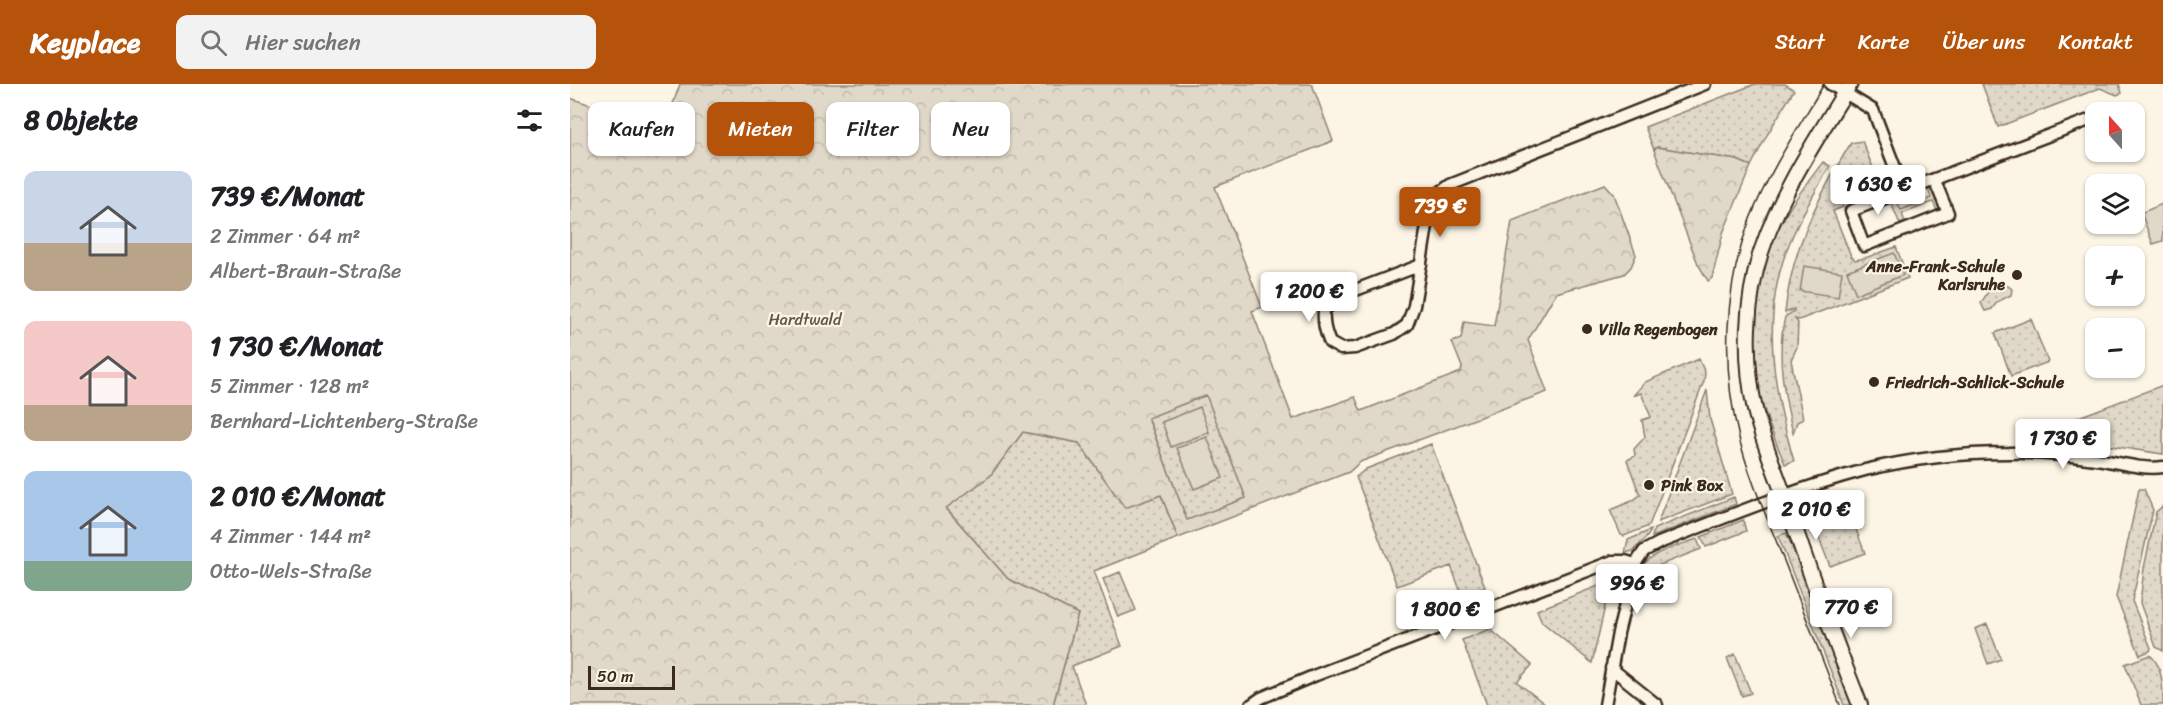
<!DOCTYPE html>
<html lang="de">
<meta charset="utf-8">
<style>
:root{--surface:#fff;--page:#f2f2f2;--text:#202124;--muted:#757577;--accent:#b45309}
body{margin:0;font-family:Sriracha,sans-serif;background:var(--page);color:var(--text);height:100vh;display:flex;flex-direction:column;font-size:22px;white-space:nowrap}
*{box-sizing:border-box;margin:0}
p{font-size:20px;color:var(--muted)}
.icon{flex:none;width:33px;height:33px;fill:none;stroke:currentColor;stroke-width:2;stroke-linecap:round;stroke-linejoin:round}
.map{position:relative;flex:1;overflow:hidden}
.side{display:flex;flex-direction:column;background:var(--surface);width:570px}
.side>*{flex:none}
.hud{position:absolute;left:18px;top:18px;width:570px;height:54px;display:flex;gap:12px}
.needle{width:39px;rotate:339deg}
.buttons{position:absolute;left:1515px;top:18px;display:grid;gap:12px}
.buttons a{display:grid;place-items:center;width:60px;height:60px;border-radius:12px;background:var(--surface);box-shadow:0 2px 4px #0004;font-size:30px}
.scale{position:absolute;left:18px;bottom:15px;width:87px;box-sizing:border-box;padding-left:6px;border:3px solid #3b2a1e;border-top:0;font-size:16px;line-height:21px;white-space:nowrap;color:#3b2a1e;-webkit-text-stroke:4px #fcf5e5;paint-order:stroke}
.price{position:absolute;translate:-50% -51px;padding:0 14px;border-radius:6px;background:#fff;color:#222;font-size:20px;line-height:39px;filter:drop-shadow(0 2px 3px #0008)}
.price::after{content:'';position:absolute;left:50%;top:36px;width:18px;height:14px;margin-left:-9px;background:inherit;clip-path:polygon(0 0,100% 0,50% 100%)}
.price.on{background:var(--accent);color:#fff}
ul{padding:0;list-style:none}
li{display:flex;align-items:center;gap:18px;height:150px;padding:0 24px}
li span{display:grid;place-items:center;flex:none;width:168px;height:120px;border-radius:12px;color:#555}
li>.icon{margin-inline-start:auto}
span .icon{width:72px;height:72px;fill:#fffc;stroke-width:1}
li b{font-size:26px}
h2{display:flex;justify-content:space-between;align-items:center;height:72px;padding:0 24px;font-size:26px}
.chip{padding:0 21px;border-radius:12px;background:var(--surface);box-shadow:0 2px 4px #0004;font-size:21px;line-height:54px}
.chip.on{background:var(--accent);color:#fff}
header{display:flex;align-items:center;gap:36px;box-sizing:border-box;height:84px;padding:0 30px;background:var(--accent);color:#fff}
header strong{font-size:28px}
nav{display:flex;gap:33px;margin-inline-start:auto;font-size:21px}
.search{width:420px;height:54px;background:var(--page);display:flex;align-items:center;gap:15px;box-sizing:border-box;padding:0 21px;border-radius:12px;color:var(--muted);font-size:22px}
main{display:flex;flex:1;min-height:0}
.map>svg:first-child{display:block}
.green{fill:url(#green-dots);stroke:#8e8173;stroke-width:1.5}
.forest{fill:url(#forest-crowns);stroke:#8e8173;stroke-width:1.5;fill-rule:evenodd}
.pitch{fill:#e0d8c8;stroke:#8e8173;stroke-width:1.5}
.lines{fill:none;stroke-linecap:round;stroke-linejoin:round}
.minor-casing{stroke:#3b2a1e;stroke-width:15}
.tertiary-casing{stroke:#3b2a1e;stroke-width:18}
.minor{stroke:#fcf5e5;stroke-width:10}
.tertiary{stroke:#fcf5e5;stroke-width:14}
.tram{stroke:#3b2a1e;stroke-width:1.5}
.poi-dot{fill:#3b2a1e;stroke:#fcf5e5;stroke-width:2}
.labels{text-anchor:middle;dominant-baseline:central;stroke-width:4.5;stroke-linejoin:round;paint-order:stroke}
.poi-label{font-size:16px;font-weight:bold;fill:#3b2a1e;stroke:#fcf5e5;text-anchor:start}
.park-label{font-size:16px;fill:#645648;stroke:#fcf5e5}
</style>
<header>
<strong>Keyplace</strong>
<div class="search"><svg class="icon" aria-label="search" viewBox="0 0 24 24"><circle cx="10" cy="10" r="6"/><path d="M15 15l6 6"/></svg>Hier suchen</div>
<nav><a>Start</a><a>Karte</a><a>Über uns</a><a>Kontakt</a></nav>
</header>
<main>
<section class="side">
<h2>8 Objekte<svg class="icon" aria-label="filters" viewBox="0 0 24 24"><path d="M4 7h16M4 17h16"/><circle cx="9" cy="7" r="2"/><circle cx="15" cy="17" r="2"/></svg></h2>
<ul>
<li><span style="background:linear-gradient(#c9d6e8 60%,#b9a48a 0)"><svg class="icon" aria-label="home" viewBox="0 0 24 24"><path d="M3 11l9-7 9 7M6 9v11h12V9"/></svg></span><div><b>739 €/Monat</b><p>2 Zimmer · 64 m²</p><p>Albert-Braun-Straße</p></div></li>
<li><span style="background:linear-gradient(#f6c9c9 70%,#b9a48a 0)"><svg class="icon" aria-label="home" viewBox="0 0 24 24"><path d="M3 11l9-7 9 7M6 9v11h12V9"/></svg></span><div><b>1 730 €/Monat</b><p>5 Zimmer · 128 m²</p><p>Bernhard-Lichtenberg-Straße</p></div></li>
<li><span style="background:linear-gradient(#a9c7e8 75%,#7fa58c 0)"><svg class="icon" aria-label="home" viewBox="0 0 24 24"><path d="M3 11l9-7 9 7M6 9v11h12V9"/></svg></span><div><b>2 010 €/Monat</b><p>4 Zimmer · 144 m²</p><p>Otto-Wels-Straße</p></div></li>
</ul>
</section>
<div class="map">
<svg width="1593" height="621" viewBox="0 0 1593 621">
<defs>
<pattern id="green-dots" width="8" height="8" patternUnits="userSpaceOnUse" patternTransform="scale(1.5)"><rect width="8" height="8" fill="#e0d8c8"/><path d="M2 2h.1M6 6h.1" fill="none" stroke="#c1baab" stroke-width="1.8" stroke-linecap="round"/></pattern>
<pattern id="forest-crowns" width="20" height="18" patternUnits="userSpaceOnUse" patternTransform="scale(1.5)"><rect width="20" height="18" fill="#e0d8c8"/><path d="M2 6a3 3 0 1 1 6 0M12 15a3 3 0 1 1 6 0" fill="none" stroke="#c1baab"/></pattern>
</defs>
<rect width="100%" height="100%" fill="#fcf5e5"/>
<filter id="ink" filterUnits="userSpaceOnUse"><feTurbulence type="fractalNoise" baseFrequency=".0167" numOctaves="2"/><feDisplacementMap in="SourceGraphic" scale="12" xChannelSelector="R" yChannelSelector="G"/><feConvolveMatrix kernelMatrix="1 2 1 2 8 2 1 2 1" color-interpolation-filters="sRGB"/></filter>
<g filter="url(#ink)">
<path class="green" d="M1185 0H1215L1224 6 1197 51 1181 82 1167 76 1087 63 1084 66 1075 43Z
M1412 0H1549L1552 9 1547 11 1530 4 1428 43Z
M1292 57 1309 98 1270 113 1273 123 1263 127 1281 172 1285 176 1295 174 1326 163 1338 194 1229 236 1225 235 1228 239 1227 263 1221 276 1233 335 1227 338 1223 349C1214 311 1206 271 1215 233L1224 227V225L1215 229C1221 166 1248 113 1281 59Z
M1253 78 1260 82C1244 110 1227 138 1216 168 1191 237 1204 309 1224 377L1215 380C1206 359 1197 338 1191 315 1177 255 1185 179 1218 127 1228 110 1241 94 1253 78Z
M1363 103 1372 125 1367 127 1363 118 1332 130 1335 138 1330 140 1321 119 1327 117 1331 126 1361 114 1358 105Z
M1429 202H1438L1442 205 1441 211 1427 218 1422 225 1415 227 1411 219 1419 206Z
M1461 235 1478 278 1441 292 1425 249Z
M1129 275 1135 289 1134 297 1079 442 1054 452 1051 451 1040 426 1062 417 1070 411 1057 376 1065 372 1064 365 1075 353 1072 336 1081 333 1071 309 1063 312 1075 298Z
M1593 301V370L1464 350Z
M1137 306 1140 335 1162 410 1088 438Z
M637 311 676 414 617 437 578 333Z
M453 348 509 359 555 423 591 411 608 454 524 487 552 562 502 582 516 621H483L508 530 438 495 376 424 420 392Z
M861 360 915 503 892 511 881 482 827 502 786 393 796 385Z
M1569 405H1574L1583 426 1562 517 1581 564 1580 567 1570 571 1546 513Z
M1164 413 1166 420 1082 453 1084 445Z
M1274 414 1295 469 1260 482 1241 434 1243 425Z
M1593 422V567L1586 563 1570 519 1574 484 1586 428Z
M1173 436 1176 447 1136 463 1131 453Z
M1081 446C1077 456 1070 459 1063 467L1055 469 1058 456Z
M1216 449 1237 496 1285 621H1274L1208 452Z
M1127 455 1131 465 1067 490C1077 468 1105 463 1127 455Z
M550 488 566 526 548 533 533 495Z
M1036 499 1040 501 1022 579 972 538 967 526Z
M1417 540 1431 575 1418 580 1405 545Z
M920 545 962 581 947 598 976 621H917L892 556Z
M1165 570 1181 609 1172 612 1157 574Z
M1580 571C1593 581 1593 605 1593 621H1571L1555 580Z"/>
<path class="forest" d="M110 0H742L763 57 645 103 692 223 682 227 723 335 785 313 791 327 891 288 892 283 882 258 891 255 894 238 924 242 942 137 1035 100 1044 110 1066 171 1061 183 1054 190 986 209 958 256 977 308 790 378 779 388 608 454 591 411 555 424 509 359 453 348 420 392 376 424 438 495 508 530 483 621H0V14L94 45ZM636 311 676 414 617 436 578 334Z
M1087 63 1167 76 1181 82 1153 149 1142 194 1138 197 1128 180 1084 66Z"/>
<path class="pitch" d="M1592 120 1593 157 1583 160 1571 129Z
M1324 169 1333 191 1286 210 1277 187Z
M1234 182 1272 188 1268 213 1230 207Z
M630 323 639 348 601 363 592 338Z
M637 353 653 394 624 405 607 364Z"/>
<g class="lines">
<defs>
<path id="minor" d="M1260 0 1303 26 1334 107
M1364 95 1378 129 1294 162 1281 127 1519 36
M851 181 770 212 754 226C753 239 755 247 760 259L771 265 785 264 824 250 837 241 844 222 860 123 869 109 880 101 1135 0
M1041 584 1087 621
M681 621 691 614 746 591 1043 477H1055L1065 480
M1035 621 1048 549 1065 480 1074 467 1089 459C1156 433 1224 405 1295 386 1341 375 1392 369 1439 369 1468 368 1497 371 1526 375 1548 378 1571 386 1593 383"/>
<path id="tertiary" d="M1280 0C1247 54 1211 108 1191 168 1175 218 1174 275 1185 326 1193 358 1206 389 1217 420 1239 488 1264 555 1290 621"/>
</defs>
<use href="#minor" class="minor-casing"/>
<use href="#tertiary" class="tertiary-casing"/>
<use href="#minor" class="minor"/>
<use href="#tertiary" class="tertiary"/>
<path class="tram" d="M1254 0C1228 44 1199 87 1180 135 1154 204 1151 282 1169 354 1179 393 1196 431 1211 469 1230 519 1250 570 1270 621"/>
</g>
</g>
<g class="poi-dot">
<circle cx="1447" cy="191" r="6"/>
<circle cx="1017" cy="245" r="6"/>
<circle cx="1304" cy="298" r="6"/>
<circle cx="1079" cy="401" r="6"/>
</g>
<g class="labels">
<g class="poi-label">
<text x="1435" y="182" text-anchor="end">Anne-Frank-Schule<tspan x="1435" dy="18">Karlsruhe</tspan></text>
<text x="1029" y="245">Villa Regenbogen</text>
<text x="1316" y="298">Friedrich-Schlick-Schule</text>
<text x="1091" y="401">Pink Box</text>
</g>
<g class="park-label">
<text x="235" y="235">Hardtwald</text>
</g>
</g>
</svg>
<div class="buttons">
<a><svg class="needle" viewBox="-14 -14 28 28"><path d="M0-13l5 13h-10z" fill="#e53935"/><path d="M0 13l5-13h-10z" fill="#757577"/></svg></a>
<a><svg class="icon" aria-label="layers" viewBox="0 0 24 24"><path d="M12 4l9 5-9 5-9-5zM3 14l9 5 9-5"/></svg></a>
<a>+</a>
<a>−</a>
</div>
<div class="scale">50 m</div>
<b class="price" style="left:1308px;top:132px">1 630 €</b>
<b class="price on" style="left:870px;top:154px">739 €</b>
<b class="price" style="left:739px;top:239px">1 200 €</b>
<b class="price" style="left:1493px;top:386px">1 730 €</b>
<b class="price" style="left:1246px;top:457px">2 010 €</b>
<b class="price" style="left:1067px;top:531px">996 €</b>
<b class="price" style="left:1281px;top:555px">770 €</b>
<b class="price" style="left:875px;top:557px">1 800 €</b>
<div class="hud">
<a class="chip">Kaufen</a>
<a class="chip on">Mieten</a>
<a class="chip">Filter</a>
<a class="chip">Neu</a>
</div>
</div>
</main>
